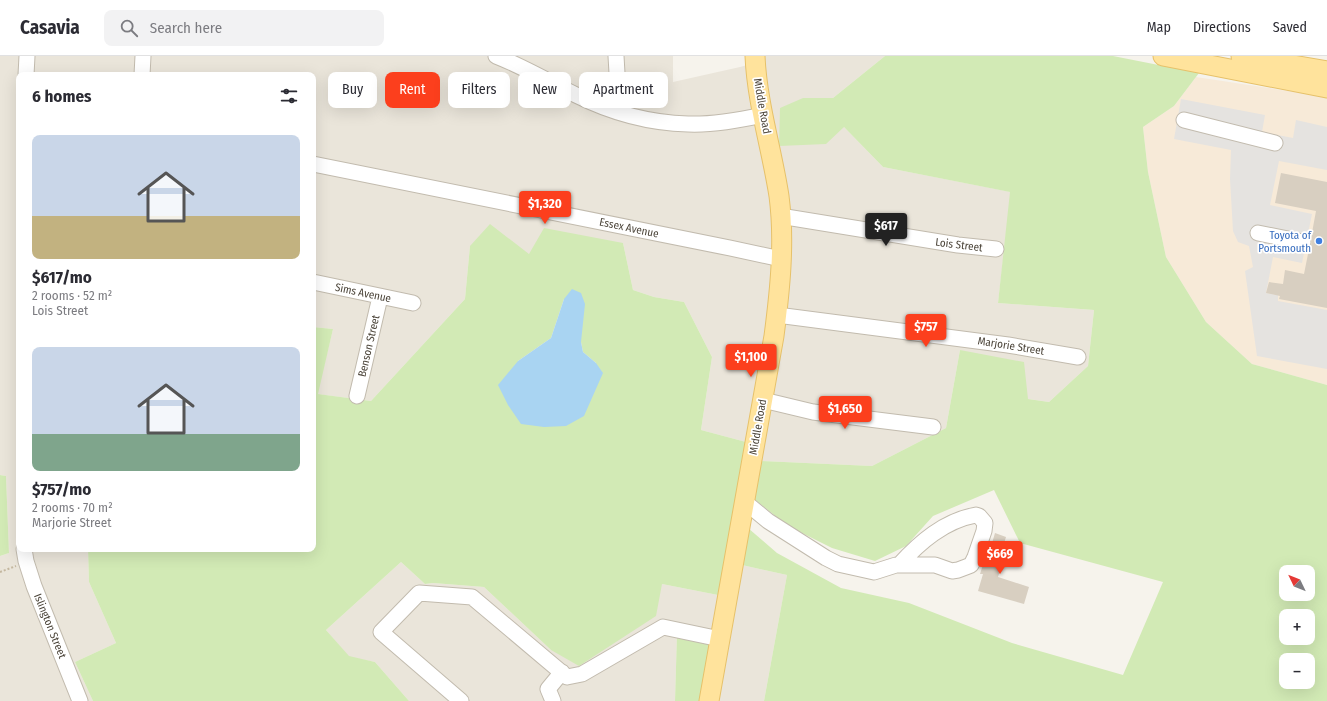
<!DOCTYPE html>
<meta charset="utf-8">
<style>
:root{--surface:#fff;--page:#f2f2f3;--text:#2b2b33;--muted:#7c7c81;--line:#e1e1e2;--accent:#fc3f1d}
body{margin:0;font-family:"Fira Sans Condensed",sans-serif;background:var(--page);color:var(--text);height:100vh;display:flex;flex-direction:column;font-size:15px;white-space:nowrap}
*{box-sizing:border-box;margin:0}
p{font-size:13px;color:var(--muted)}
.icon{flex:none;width:22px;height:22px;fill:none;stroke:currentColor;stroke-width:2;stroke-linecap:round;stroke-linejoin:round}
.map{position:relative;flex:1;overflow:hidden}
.panel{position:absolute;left:16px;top:16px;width:300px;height:480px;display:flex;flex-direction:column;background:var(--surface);border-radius:8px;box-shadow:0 4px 16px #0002}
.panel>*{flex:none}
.top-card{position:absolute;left:328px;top:16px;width:380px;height:36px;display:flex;gap:8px}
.needle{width:26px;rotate:313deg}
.tools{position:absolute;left:1279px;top:509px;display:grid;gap:8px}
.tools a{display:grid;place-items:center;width:36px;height:36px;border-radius:8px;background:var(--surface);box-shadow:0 4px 16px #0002;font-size:20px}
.price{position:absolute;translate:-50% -34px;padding:0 9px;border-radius:4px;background:var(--accent);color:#fff;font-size:13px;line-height:26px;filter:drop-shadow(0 1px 2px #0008)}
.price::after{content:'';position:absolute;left:50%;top:24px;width:12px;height:9px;margin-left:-6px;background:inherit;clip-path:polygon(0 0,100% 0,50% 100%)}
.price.current{background:#222;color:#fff}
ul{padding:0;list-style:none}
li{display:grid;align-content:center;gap:8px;height:212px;padding:0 16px}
li span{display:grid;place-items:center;height:124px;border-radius:8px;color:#555}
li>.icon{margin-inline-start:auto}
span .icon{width:72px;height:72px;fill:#fffc;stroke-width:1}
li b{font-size:17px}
h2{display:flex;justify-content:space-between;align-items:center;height:48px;padding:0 16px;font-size:17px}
.tag{padding:0 14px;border-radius:8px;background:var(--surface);box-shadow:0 4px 16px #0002;font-size:14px;line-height:36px}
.tag.current{background:var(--accent);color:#fff}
header{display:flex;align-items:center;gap:24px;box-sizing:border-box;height:56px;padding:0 20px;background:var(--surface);border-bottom:1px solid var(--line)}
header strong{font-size:19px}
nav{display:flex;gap:22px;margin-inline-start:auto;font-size:14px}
.search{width:280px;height:36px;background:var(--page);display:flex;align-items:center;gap:10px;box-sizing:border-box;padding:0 14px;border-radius:8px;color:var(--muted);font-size:15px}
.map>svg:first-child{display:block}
.residential{fill:#eae5da}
.commercial{fill:#f7ead8}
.green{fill:#d2eab5;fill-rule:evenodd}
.parking{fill:#e5e3e0}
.water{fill:#a9d4f2}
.building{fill:#d8cfc1}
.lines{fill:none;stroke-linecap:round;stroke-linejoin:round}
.minor-casing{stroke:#c2bbae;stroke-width:17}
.major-casing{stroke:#e6c16a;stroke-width:21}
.path{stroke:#c4b79f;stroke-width:2;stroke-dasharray:2 2;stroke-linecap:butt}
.minor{stroke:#fff;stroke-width:15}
.major{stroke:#ffe39c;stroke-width:19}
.shop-dot{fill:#3f7fe0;stroke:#fff;stroke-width:1.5}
.labels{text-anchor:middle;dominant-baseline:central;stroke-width:3.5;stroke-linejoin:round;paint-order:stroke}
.street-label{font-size:11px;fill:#4b4439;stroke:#fff}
.shop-label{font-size:11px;fill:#366cbe;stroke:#fff;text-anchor:end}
</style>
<header>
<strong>Casavia</strong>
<div class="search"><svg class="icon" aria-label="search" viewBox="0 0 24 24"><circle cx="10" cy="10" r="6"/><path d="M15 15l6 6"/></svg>Search here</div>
<nav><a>Map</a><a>Directions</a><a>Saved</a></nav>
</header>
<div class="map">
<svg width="1327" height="645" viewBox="0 0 1327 645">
<rect width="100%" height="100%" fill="#f6f3ec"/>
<path class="residential" d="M0 0H673V26L740 11 762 5 763 0H885L833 42H803L844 71 883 111 1011 136 998 247 1094 254 1088 310 1049 346 1028 343 960 294 946 372 872 410 760 405 746 386 701 374 712 301 684 246 654 241 633 234 623 187 529 198 470 190 465 243 371 345 317 338 333 273 313 271V19H19V493H88L89 526 116 587 75 606 93 645H0V500L9 497 6 420 0 419Z
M401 506 425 528 433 527 484 531 551 594 662 528 718 539 742 509 787 519 764 645H700L712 576 677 577 675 645H409L375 606 349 601 326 574Z"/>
<path class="commercial" d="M1196 21 1327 41V329L1252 308 1206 266 1166 201 1148 116 1143 71 1174 50Z"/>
<path class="green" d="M885 0H1113L1199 17 1174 50 1143 71 1148 116 1166 201 1206 266 1252 308 1327 329V645H764L787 519 742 509 748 472 777 497 841 532 909 547 1012 587 1123 619 1163 526 1020 487 994 434 933 460 906 490 875 505 832 492 788 470 754 443 760 405 872 410 946 372 960 294 1024 306 1028 343 1049 346 1088 310 1094 254 998 247 1010 136 883 111 844 71 826 88 779 90 780 52 803 42H833ZM1286 516H1308V538H1286ZM1286 560H1308V582H1286ZM1286 604H1308V626H1286Z
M490 168 529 198 544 172 623 187 633 234 654 241 684 246 712 301 701 374 746 386 718 539 662 528 656 560 579 610 551 594 484 531 433 527 425 528 401 506 326 574 349 600 375 606 409 645H93L75 606 116 587 89 526 88 493H313V271L333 273 318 338 371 345 465 243 470 190ZM564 243 581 286 583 296 596 307 518 305 551 282Z
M0 419 6 420 9 497 0 500Z
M712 576 700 645H675L677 577Z"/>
<path class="parking" d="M1181 43 1265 59 1262 76 1293 82 1296 64 1327 71V114L1279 105 1270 149 1312 158 1302 207 1273 201 1266 237 1278 239V245L1327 254V313L1257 300 1245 215 1253 211 1249 190 1238 186 1233 175 1230 123 1231 94 1174 83Z"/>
<path class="water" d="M572 233 581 237 585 248 581 286 583 296 596 307 603 317 584 360 566 370 544 371 521 368 508 349 498 329 518 305 551 282 564 243Z"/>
<path class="building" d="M1281 117 1327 126V252L1279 243 1280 240 1266 237 1269 226 1283 228 1285 214 1304 218 1309 193 1312 187 1311 182 1316 155 1275 147Z
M995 477 1006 481 1001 497 1005 498 998 521 1029 531 1024 548 978 535 983 518H980L988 493 990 494Z"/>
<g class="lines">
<defs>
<path id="minor" d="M496 0C524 11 549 26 576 39 610 56 649 67 688 68 713 69 739 64 763 59
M616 0 617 17 623 57
M26 19 27 0
M142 19 143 0
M1184 64 1275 87
M313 108 730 192 781 203
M780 160 958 189 996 193
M1258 177 1303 186
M313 226 413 247
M777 259 1008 289 1078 301
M357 340 380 241
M763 344 813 356 933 371
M745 446 768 465 826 502 838 508 874 516 896 509H935L952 515 958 514 966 511 971 509 975 501 984 475 985 467 979 460 976 459C944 465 920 486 899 509
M24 493 26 505 34 530 80 645
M461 645 381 576 419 537 472 541 567 621 582 618 663 571 720 583
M553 645 548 633 562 616"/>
<path id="major" d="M1163 0 1327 32
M1241 0 1327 15
M709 645 774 280C780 234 785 186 779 140 772 94 757 47 755 0"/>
</defs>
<use href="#minor" class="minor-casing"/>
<use href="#major" class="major-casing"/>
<path class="path" d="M0 516 16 510"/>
<use href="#minor" class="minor"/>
<use href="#major" class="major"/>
</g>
<circle class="shop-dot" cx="1319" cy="185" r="4"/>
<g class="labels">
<g class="street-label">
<text transform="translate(762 50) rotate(80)">Middle Road</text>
<text transform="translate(629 172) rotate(12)">Essex Avenue</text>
<text transform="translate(959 189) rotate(7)">Lois Street</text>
<text transform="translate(363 237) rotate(12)">Sims Avenue</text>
<text transform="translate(369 290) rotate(-77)">Benson Street</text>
<text transform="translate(1011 290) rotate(9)">Marjorie Street</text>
<text transform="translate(758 371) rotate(-80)">Middle Road</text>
<text transform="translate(50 570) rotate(68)">Islington Street</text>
</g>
<g class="shop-label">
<text x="1311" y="179">Toyota of<tspan x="1311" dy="13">Portsmouth</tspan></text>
</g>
</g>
</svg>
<div class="tools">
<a><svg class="needle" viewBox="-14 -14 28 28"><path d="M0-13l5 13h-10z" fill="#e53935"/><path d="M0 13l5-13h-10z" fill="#7c7c81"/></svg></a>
<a>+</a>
<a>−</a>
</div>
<b class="price" style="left:545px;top:169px">$1,320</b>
<b class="price current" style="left:886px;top:191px">$617</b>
<b class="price" style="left:926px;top:292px">$757</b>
<b class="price" style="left:751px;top:322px">$1,100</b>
<b class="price" style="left:845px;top:374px">$1,650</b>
<b class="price" style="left:1000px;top:519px">$669</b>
<div class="top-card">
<a class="tag">Buy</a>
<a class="tag current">Rent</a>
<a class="tag">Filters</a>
<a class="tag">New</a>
<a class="tag">Apartment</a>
</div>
<section class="panel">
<h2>6 homes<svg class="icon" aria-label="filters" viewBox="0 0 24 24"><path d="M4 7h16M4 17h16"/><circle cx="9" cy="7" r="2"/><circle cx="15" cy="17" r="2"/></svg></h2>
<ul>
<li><span style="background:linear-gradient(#c9d6e8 65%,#c2b280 0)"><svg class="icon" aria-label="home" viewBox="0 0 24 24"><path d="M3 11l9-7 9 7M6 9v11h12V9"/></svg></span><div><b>$617/mo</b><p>2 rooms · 52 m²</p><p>Lois Street</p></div></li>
<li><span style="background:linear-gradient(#c9d6e8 70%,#7fa58c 0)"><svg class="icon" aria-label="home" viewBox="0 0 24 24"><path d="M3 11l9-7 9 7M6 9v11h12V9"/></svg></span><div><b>$757/mo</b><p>2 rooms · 70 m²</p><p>Marjorie Street</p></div></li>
</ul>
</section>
</div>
